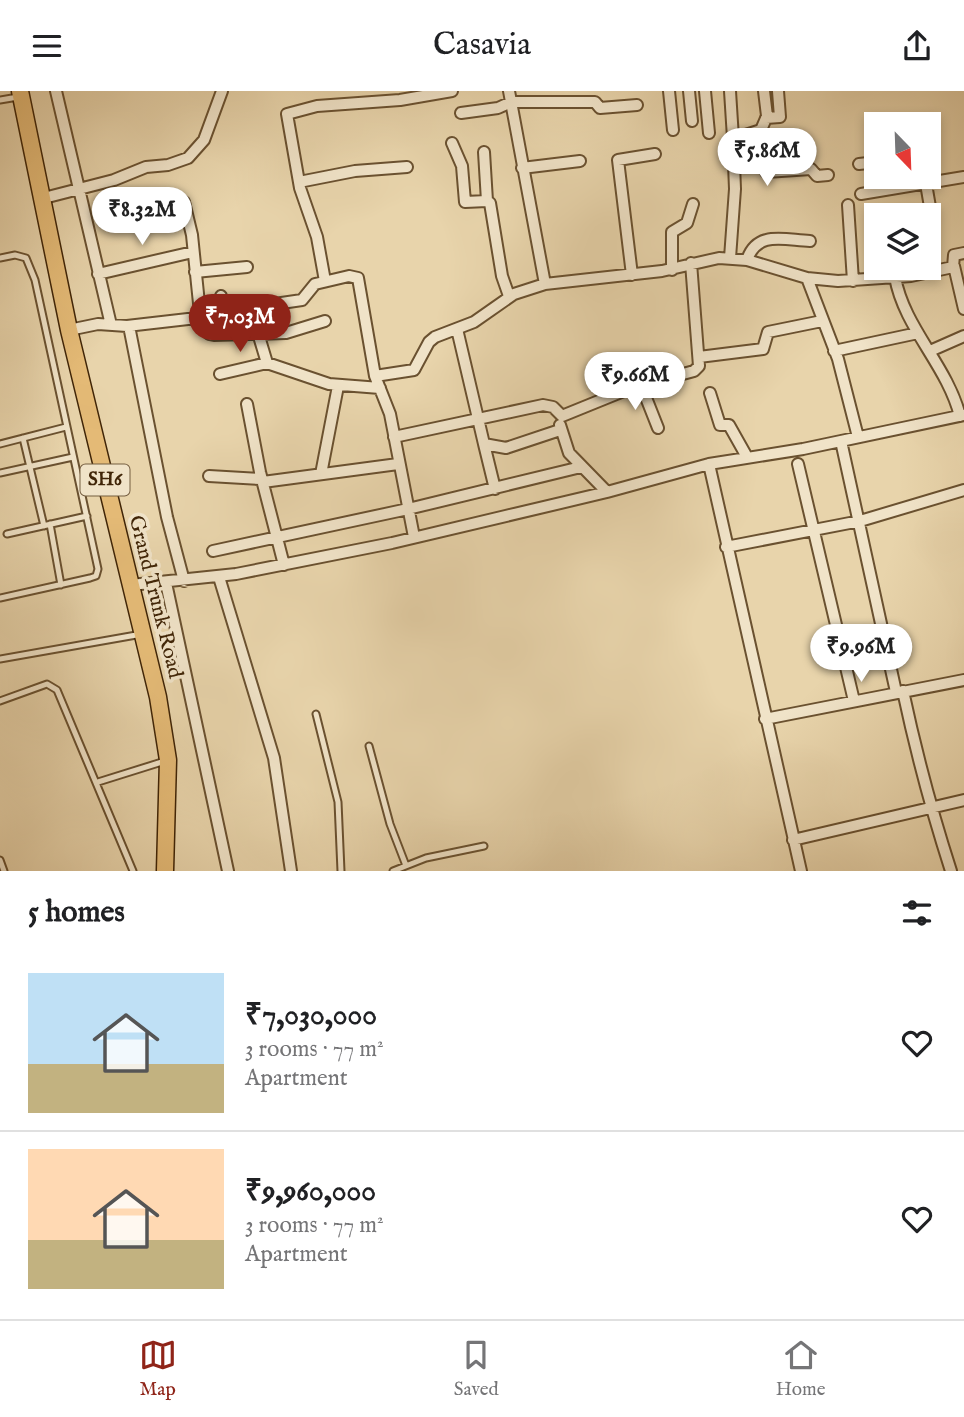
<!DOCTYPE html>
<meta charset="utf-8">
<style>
:root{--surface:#fff;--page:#f6f6f6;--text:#202124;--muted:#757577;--line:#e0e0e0;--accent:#8f2418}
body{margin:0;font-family:"IM FELL English",serif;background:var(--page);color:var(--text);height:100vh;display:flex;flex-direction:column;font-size:26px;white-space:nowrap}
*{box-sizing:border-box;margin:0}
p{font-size:23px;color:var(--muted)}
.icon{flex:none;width:38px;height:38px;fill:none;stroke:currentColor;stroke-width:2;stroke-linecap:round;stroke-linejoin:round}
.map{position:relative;height:780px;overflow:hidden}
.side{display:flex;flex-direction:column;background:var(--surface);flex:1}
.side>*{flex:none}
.needle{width:46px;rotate:157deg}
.fabs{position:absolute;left:864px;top:21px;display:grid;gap:14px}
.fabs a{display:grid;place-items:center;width:77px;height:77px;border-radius:0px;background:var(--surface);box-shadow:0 4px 10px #0003;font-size:35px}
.price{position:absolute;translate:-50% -60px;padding:0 16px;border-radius:24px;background:#fff;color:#222;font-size:23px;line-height:46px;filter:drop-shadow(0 2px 4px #0008)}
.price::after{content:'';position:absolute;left:50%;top:42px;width:21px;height:16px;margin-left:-10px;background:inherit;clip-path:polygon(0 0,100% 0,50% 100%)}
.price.selected{background:var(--accent);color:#fff}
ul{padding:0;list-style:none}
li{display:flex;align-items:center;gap:21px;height:175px;padding:0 28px}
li+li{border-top:2px solid var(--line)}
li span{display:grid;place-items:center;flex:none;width:196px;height:140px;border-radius:0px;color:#555}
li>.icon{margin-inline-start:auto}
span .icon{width:84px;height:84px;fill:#fffc;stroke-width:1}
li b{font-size:30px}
h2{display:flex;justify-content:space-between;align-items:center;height:84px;padding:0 28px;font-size:30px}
header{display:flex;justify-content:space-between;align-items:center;height:91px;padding:0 28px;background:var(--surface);font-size:32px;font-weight:600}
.menu{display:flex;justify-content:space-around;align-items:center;height:98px;border-top:2px solid var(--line);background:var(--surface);font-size:19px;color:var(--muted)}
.menu a{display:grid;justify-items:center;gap:4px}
.menu .selected{color:var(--accent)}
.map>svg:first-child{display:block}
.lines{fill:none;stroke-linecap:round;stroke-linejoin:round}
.service-casing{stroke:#6a5130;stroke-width:9}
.minor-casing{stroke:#6a5130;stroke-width:14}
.primary-casing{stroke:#402507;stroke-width:19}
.service{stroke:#f0e3c8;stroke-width:5}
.minor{stroke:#f0e3c8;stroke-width:10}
.primary{stroke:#e4ba76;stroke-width:16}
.labels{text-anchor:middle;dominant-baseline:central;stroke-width:7;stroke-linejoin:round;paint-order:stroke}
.shield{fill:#f0e3c8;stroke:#755e41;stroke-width:2}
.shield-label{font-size:19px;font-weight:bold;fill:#402507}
.street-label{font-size:21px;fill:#402507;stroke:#f0e3c8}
</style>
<header><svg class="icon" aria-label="menu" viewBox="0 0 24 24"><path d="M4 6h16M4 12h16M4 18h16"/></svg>Casavia<svg class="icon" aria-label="share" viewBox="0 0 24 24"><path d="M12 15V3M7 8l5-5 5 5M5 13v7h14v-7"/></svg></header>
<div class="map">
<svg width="964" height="780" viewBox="0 0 964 780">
<rect width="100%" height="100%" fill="#e8d4ab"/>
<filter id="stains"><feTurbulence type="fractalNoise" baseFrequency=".00286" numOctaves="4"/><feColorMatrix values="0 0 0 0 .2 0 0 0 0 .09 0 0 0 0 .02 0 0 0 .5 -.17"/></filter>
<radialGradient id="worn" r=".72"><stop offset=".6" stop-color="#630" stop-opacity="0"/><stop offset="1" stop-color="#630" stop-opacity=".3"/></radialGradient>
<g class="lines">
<defs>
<path id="service" d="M0 9 18 6
M0 167 15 164 26 167 35 189 98 478 96 485 90 487 0 507
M23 347 44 435
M0 353 66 336
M0 382 73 366
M50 433 61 494
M7 443 87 425
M0 568 142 543
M0 610 47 593 57 599 133 780
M316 623 338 711 341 780
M369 655 390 733 405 772
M98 691 165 670
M0 769 4 780
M393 780 426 767 484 755"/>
<path id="minor" d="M56 0 111 234
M509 0 545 193
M669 0 673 39
M689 0 692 30
M705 0 709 42
M730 0 733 47
M461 22 498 17 511 11H595L600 17 637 14
M766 27 780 26 778 0
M759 42 766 81 811 78 817 85 828 84
M452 52 462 75 465 111 487 110 490 112 502 185 509 205
M484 61 487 110
M859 73 877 71
M522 77 580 70
M925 87 934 139
M299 91 355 80 407 76
M861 103 964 86
M40 108 114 89 146 76 168 74 188 67 204 49 222 0
M184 111 192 144 200 222 197 228
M848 114 853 190
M730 167 735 98 733 48 761 39 767 25 764 0
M747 169C757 139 784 149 810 150
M954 175 964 218
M672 179V141L687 132 693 113
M195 181 247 176
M98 183 193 161
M632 184 618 69 655 63
M895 186C904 237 947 274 960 325
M807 187 838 268 858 346
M325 190 317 146 300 97 287 23 317 15 400 9 452 0
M200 230 202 226 224 222 221 205
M129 235 167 426 184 490
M457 238 484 353 506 357 560 339
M69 239 98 233 127 235 188 228H197L209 243 214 244 286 242 325 230
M834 260 918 242
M930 260 964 245
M699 266 763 258 768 241 822 230
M220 283 267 272
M375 285 414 279 429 251 435 246 474 231 514 203 545 193 662 180 719 167 747 169 807 187 838 190 911 185 953 176 954 164 964 162
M641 294 658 337
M380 297 329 293 267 272 258 242 261 215 302 209 315 193 349 185 358 187 375 285 390 323 414 446
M710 302 720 334H729L747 366
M247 313 260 381 284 474
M560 334 569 362 607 401
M394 346 543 314 553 316 562 325 631 297 694 280 699 275 691 172
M841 350 896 601
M484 353 495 398
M709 373 801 780
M798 373 854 610
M321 383 338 295
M209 385 260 388 263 391 398 373
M726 456 860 430 964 399
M213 460 408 418 581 376
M219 486 274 667 291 780
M166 492 228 780
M131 494 236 483 392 452 607 401 709 373 803 358 964 324
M903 600C916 661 932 721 951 780
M765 628 964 589
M793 749 964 709"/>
<path id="primary" d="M20 0 69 239 158 606 168 669 165 780"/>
</defs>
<use href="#service" class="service-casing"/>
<use href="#minor" class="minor-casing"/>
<use href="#primary" class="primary-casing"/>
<use href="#service" class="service"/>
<use href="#minor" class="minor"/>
<use href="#primary" class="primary"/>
</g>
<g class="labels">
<rect class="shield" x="80.5" y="373.5" width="49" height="31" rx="5"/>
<g class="shield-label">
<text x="105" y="389">SH6</text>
</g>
<g class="street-label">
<text transform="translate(155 506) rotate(76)">Grand Trunk Road</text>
</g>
</g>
<rect width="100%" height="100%" filter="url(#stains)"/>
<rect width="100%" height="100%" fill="url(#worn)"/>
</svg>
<div class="fabs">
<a><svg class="needle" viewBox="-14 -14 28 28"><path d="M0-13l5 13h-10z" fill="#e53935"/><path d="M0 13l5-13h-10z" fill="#757577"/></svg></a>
<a><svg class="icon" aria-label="layers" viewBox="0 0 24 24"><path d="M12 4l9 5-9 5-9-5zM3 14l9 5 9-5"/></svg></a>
</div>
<b class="price" style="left:767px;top:97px">₹5.86M</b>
<b class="price" style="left:142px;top:156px">₹8.32M</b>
<b class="price selected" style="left:240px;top:263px">₹7.03M</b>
<b class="price" style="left:635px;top:321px">₹9.66M</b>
<b class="price" style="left:861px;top:593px">₹9.96M</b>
</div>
<section class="side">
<h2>5 homes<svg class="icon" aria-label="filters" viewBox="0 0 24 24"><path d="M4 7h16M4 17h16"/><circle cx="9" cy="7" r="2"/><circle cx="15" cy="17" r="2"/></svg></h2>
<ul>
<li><span style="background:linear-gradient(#bfe0f5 65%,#c2b280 0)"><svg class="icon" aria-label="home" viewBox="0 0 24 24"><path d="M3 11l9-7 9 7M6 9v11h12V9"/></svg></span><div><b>₹7,030,000</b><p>3 rooms · 77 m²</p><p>Apartment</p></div><svg class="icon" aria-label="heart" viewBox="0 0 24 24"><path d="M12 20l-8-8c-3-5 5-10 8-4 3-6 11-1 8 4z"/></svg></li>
<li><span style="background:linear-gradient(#ffd9b3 65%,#c2b280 0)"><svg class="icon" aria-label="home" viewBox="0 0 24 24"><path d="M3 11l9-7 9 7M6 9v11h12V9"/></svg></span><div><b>₹9,960,000</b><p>3 rooms · 77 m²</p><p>Apartment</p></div><svg class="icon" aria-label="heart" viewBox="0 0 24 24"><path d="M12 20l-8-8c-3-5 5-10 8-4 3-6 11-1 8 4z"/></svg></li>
</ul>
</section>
<nav class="menu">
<a class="selected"><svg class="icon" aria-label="map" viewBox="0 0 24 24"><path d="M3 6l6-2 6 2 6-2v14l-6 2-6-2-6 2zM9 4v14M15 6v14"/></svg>Map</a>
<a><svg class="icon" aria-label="saved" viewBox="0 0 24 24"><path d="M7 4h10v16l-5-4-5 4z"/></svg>Saved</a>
<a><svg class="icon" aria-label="home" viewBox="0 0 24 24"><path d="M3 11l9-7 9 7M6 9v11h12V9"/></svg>Home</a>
</nav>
